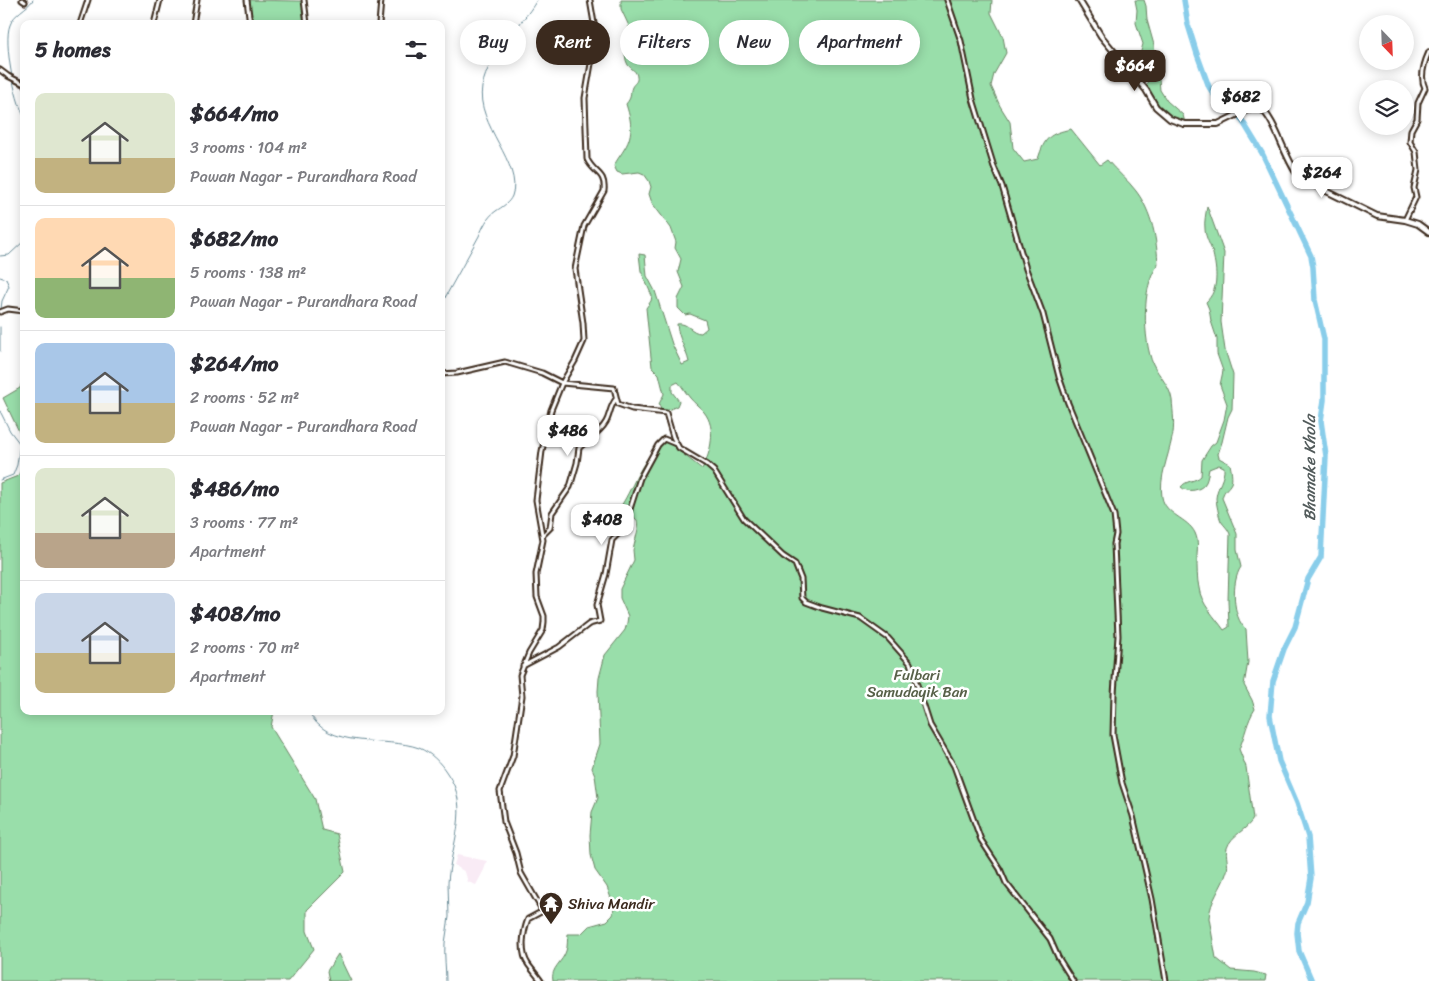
<!DOCTYPE html>
<meta charset="utf-8">
<style>
:root{--surface:#fff;--page:#f2f2f3;--text:#2b2b33;--muted:#7c7c81;--line:#e1e1e2;--accent:#3b2a1e}
body{margin:0;font-family:Sriracha,sans-serif;background:var(--page);color:var(--text);height:100vh;display:flex;flex-direction:column;font-size:19px;white-space:nowrap}
*{box-sizing:border-box;margin:0}
p{font-size:16px;color:var(--muted)}
.icon{flex:none;width:28px;height:28px;fill:none;stroke:currentColor;stroke-width:2;stroke-linecap:round;stroke-linejoin:round}
.map{position:relative;flex:1;overflow:hidden}
.drawer{position:absolute;left:20px;top:20px;width:425px;height:695px;display:flex;flex-direction:column;background:var(--surface);border-radius:10px;box-shadow:0 2px 12px #0003}
.drawer>*{flex:none}
.top-card{position:absolute;left:460px;top:20px;width:475px;height:45px;display:flex;gap:10px}
.needle{width:32px;rotate:157deg}
.fabs{position:absolute;left:1359px;top:15px;display:grid;gap:10px}
.fabs a{display:grid;place-items:center;width:55px;height:55px;border-radius:50%;background:var(--surface);box-shadow:0 2px 12px #0003;font-size:25px}
.price{position:absolute;translate:-50% -42px;padding:0 11px;border-radius:10px;background:#fff;color:#222;font-size:16px;line-height:32px;filter:drop-shadow(0 1px 2px #0008)}
.price::after{content:'';position:absolute;left:50%;top:30px;width:15px;height:11px;margin-left:-8px;background:inherit;clip-path:polygon(0 0,100% 0,50% 100%)}
.price.current{background:var(--accent);color:#fff}
ul{padding:0;list-style:none}
li{display:flex;align-items:center;gap:15px;height:125px;padding:0 15px}
li+li{border-top:1px solid var(--line)}
li span{display:grid;place-items:center;flex:none;width:140px;height:100px;border-radius:10px;color:#555}
li>.icon{margin-inline-start:auto}
span .icon{width:60px;height:60px;fill:#fffc;stroke-width:1}
li b{font-size:21px}
h2{display:flex;justify-content:space-between;align-items:center;height:60px;padding:0 15px;font-size:21px}
.tag{padding:0 18px;border-radius:22px;background:var(--surface);box-shadow:0 2px 12px #0003;font-size:18px;line-height:45px}
.tag.current{background:var(--accent);color:#fff}
.map>svg:first-child{display:block}
.built{fill:#f9ebf5}
.green{fill:#99deaa;stroke:#6a8464}
.lines{fill:none;stroke-linecap:round;stroke-linejoin:round}
.stream{stroke:#6a8c98;stroke-width:1}
.river{stroke:#89cdea;stroke-width:5.5}
.minor-casing{stroke:#3b2a1e;stroke-width:7}
.tertiary-casing{stroke:#3b2a1e;stroke-width:8}
.minor{stroke:#fff;stroke-width:3}
.tertiary{stroke:#fff;stroke-width:4}
.labels{text-anchor:middle;dominant-baseline:central;stroke-width:5;stroke-linejoin:round;paint-order:stroke}
.park-label{font-size:15px;fill:#576048;stroke:#fff}
.poi-label{font-size:15px;fill:#3b2a1e;stroke:#fff;text-anchor:start}
.water-label{font-size:16px;font-style:italic;fill:#525b5b;stroke:#fff}
</style>
<div class="map">
<svg width="1429" height="981" viewBox="0 0 1429 981">
<rect width="100%" height="100%" fill="#fff"/>
<filter id="ink" filterUnits="userSpaceOnUse"><feTurbulence type="fractalNoise" baseFrequency=".02" numOctaves="2"/><feDisplacementMap in="SourceGraphic" scale="10" xChannelSelector="R" yChannelSelector="G"/><feConvolveMatrix kernelMatrix="1 2 1 2 8 2 1 2 1" color-interpolation-filters="sRGB"/></filter>
<g filter="url(#ink)">
<path class="built" d="M457 855 487 861 484 870 476 885 468 882 465 872 454 865Z"/>
<path class="green" d="M249 0 300 1 303 5 304 24H252Z
M621 0H992L991 13 1003 37 1006 53 994 74 991 86 1000 106 1010 122 1013 148 1024 162 1038 159C1045 137 1049 134 1071 129L1100 165 1107 160C1116 171 1128 180 1136 191 1152 212 1157 240 1158 265 1141 285 1143 341 1153 364 1159 376 1170 386 1172 400 1173 412 1175 427 1172 438 1168 458 1159 477 1162 497 1165 515 1188 518 1195 533 1199 542 1197 548 1197 558 1197 568 1197 579 1199 588 1201 604 1215 617 1224 630L1229 627 1228 600 1230 534C1228 528 1224 526 1221 521 1219 517 1216 502 1216 498 1217 486 1225 479 1224 467L1219 465 1209 469C1208 473 1208 478 1206 482 1202 491 1187 493 1181 487 1186 480 1195 482 1201 476L1202 460 1211 446 1216 442 1224 420 1227 404 1220 385 1223 371 1217 354V339L1211 321 1209 309 1206 302C1219 290 1217 271 1213 254 1211 246 1205 237 1205 229 1204 221 1206 214 1207 206L1224 253 1221 322 1225 350 1233 375 1232 409 1228 417 1222 442 1218 454 1219 458 1230 464C1231 469 1233 479 1231 483 1229 488 1224 489 1222 498L1237 534V550L1241 567C1231 581 1232 618 1246 629L1248 662 1244 685 1252 700 1255 709C1247 721 1245 736 1239 749L1246 767 1253 819C1247 830 1231 835 1227 848 1225 855 1229 864 1227 871 1222 888 1210 900 1209 918L1216 958 1231 970 1254 972 1266 975 1265 981H553C550 968 563 962 566 951 568 946 567 940 568 934H581L589 926 607 921 613 915 614 907 607 887 595 870 591 855 590 835 592 812 598 798 595 775 592 768 600 744 598 691 599 678 605 655 625 630 627 623 628 616 620 598V589L634 560 633 550 638 529 637 520 621 506C634 486 644 452 666 442L669 443 702 469C711 452 717 428 704 412 700 407 694 403 690 398 685 392 683 387 678 382L672 385V392L679 401 677 406 666 411 661 410 659 404 664 394 659 374 652 367 646 308 651 301 652 296 641 271 639 254 645 255 647 276 655 291 672 344 682 365 689 362C686 349 678 338 677 324 688 322 691 333 701 333L707 328 705 320 690 314 685 315 678 308V299L684 287 678 272 681 259 675 248 676 242 671 228 652 203 649 194 651 187 649 181 644 174 639 172 622 174 617 172 614 166C617 159 621 155 625 148 634 133 631 120 626 104 633 96 629 94 632 87 634 83 638 82 637 77 637 71 631 69 628 65 622 55 626 36 629 26L621 9Z
M1135 0H1144L1146 6 1147 20 1154 45 1155 56 1158 67 1160 90 1167 101 1183 115 1185 123C1161 116 1158 104 1145 86L1147 84 1148 76 1146 70 1141 64 1139 58 1143 44 1136 23 1137 10Z
M24 376V442L3 398 20 388Z
M24 464V711H274L271 727 315 799 322 830 337 834 345 872 307 910V931L314 949 288 981H0V483L18 476Z
M338 954 351 981H329L327 971Z"/>
<g class="lines">
<path class="stream" d="M24 116C15 100 3 42 10 25 14 13 27 9 33 0
M0 256 9 255 24 241
M0 277 6 279 9 286 2 301 1 309
M441 305 479 236C483 227 487 217 496 211 502 207 509 203 512 196 524 165 475 124 482 87 489 52 519 30 537 0
M0 327V351
M0 411 10 431 20 444 17 465 13 475 0 480
M309 711C325 751 387 736 419 748 431 753 440 762 447 773 472 807 450 846 448 883 448 894 449 906 449 917 448 926 446 934 445 943 444 956 446 969 446 981"/>
<path class="river" d="M1184 0 1188 25 1197 54 1209 87 1218 101 1240 117 1262 153 1311 256 1313 267 1315 300 1324 339V400L1321 421 1326 456 1321 557 1308 579 1295 627 1284 649 1273 681 1270 716 1279 761 1297 803 1308 837 1311 878 1307 902 1298 923 1297 933 1299 951 1312 981"/>
<defs>
<path id="minor" d="M22 0 25 2
M247 0 250 24
M304 0 307 24
M947 0 961 41 973 99 994 167 1002 186 1026 269 1043 314 1059 377 1068 403 1114 515 1116 534 1114 544 1118 636 1114 694 1113 735 1122 783 1133 816 1152 899 1166 981
M80 24 88 0
M154 24 160 0
M193 24 197 0
M379 24 381 0
M0 70 8 76 24 84
M1405 220 1416 197 1414 188 1418 170 1416 152 1410 142 1411 130 1417 119 1418 103 1425 88C1420 78 1424 63 1429 52
M0 312 8 309 24 311
M441 374 457 373 505 362 542 373 562 383 614 388 618 404 632 409 666 413 673 437 679 448 706 464 714 471 744 519 783 556 795 564 801 579 802 598 806 602 822 608 860 618 888 638 910 663 930 725 954 766 981 840 1000 869 1006 883 1050 939 1058 957 1073 981
M543 535 550 528 552 513 570 487 577 463 579 448C587 440 600 433 606 422 610 415 610 406 616 399
M523 666 559 647 589 624 600 621 597 605 606 574 612 540 619 533 630 509 640 478 658 445 664 439 676 444
M541 981C537 975 532 970 528 964 520 952 523 932 528 919L541 912V908L521 873 516 853 504 822 500 791 513 756 522 696 520 675 529 653 543 630 544 622V616L537 597 536 574 543 540 536 500 542 451 551 410 562 383 575 361 584 341 583 323 575 269 584 226 604 191C606 172 594 174 587 159L585 98 596 35 590 0"/>
<path id="tertiary" d="M1079 0 1101 36 1146 90 1156 107 1170 119 1184 124H1218L1251 108 1259 106C1277 121 1284 159 1300 178L1377 216 1405 220 1418 224 1429 232"/>
</defs>
<use href="#minor" class="minor-casing"/>
<use href="#tertiary" class="tertiary-casing"/>
<use href="#minor" class="minor"/>
<use href="#tertiary" class="tertiary"/>
</g>
</g>
<defs>
<symbol id="temple-pin" viewBox="-11 -11 22 30"><path d="M0 17L-7.5 6A9.5 9.5 0 1 1 7.5 6Z" fill="#3b2a1e" stroke="#fff"/><path d="M0-6L5-2H3V0L6.5 2.5H4V6H1.5V3h-3V6H-4V2.5H-6.5L-3 0V-2H-5Z" fill="#fff"/></symbol>
</defs>
<g fill-rule="evenodd">
<use href="#temple-pin" x="537" y="890" width="28" height="38"/>
</g>
<g class="labels">
<g class="park-label">
<text x="917" y="675">Fulbari<tspan x="917" dy="17">Samudayik Ban</tspan></text>
</g>
<g class="poi-label">
<text x="568" y="904">Shiva Mandir</text>
</g>
<g class="water-label">
<text transform="translate(1309 468) rotate(-90)">Bhamake Khola</text>
</g>
</g>
</svg>
<div class="fabs">
<a><svg class="needle" viewBox="-14 -14 28 28"><path d="M0-13l5 13h-10z" fill="#e53935"/><path d="M0 13l5-13h-10z" fill="#7c7c81"/></svg></a>
<a><svg class="icon" aria-label="layers" viewBox="0 0 24 24"><path d="M12 4l9 5-9 5-9-5zM3 14l9 5 9-5"/></svg></a>
</div>
<b class="price current" style="left:1135px;top:92px">$664</b>
<b class="price" style="left:1241px;top:123px">$682</b>
<b class="price" style="left:1322px;top:199px">$264</b>
<b class="price" style="left:568px;top:457px">$486</b>
<b class="price" style="left:602px;top:546px">$408</b>
<div class="top-card">
<a class="tag">Buy</a>
<a class="tag current">Rent</a>
<a class="tag">Filters</a>
<a class="tag">New</a>
<a class="tag">Apartment</a>
</div>
<section class="drawer">
<h2>5 homes<svg class="icon" aria-label="filters" viewBox="0 0 24 24"><path d="M4 7h16M4 17h16"/><circle cx="9" cy="7" r="2"/><circle cx="15" cy="17" r="2"/></svg></h2>
<ul>
<li><span style="background:linear-gradient(#dfe7d0 65%,#c2b280 0)"><svg class="icon" aria-label="home" viewBox="0 0 24 24"><path d="M3 11l9-7 9 7M6 9v11h12V9"/></svg></span><div><b>$664/mo</b><p>3 rooms · 104 m²</p><p>Pawan Nagar - Purandhara Road</p></div></li>
<li><span style="background:linear-gradient(#ffd9b3 60%,#8fb573 0)"><svg class="icon" aria-label="home" viewBox="0 0 24 24"><path d="M3 11l9-7 9 7M6 9v11h12V9"/></svg></span><div><b>$682/mo</b><p>5 rooms · 138 m²</p><p>Pawan Nagar - Purandhara Road</p></div></li>
<li><span style="background:linear-gradient(#a9c7e8 60%,#c2b280 0)"><svg class="icon" aria-label="home" viewBox="0 0 24 24"><path d="M3 11l9-7 9 7M6 9v11h12V9"/></svg></span><div><b>$264/mo</b><p>2 rooms · 52 m²</p><p>Pawan Nagar - Purandhara Road</p></div></li>
<li><span style="background:linear-gradient(#dfe7d0 65%,#b9a48a 0)"><svg class="icon" aria-label="home" viewBox="0 0 24 24"><path d="M3 11l9-7 9 7M6 9v11h12V9"/></svg></span><div><b>$486/mo</b><p>3 rooms · 77 m²</p><p>Apartment</p></div></li>
<li><span style="background:linear-gradient(#c9d6e8 60%,#c2b280 0)"><svg class="icon" aria-label="home" viewBox="0 0 24 24"><path d="M3 11l9-7 9 7M6 9v11h12V9"/></svg></span><div><b>$408/mo</b><p>2 rooms · 70 m²</p><p>Apartment</p></div></li>
</ul>
</section>
</div>
